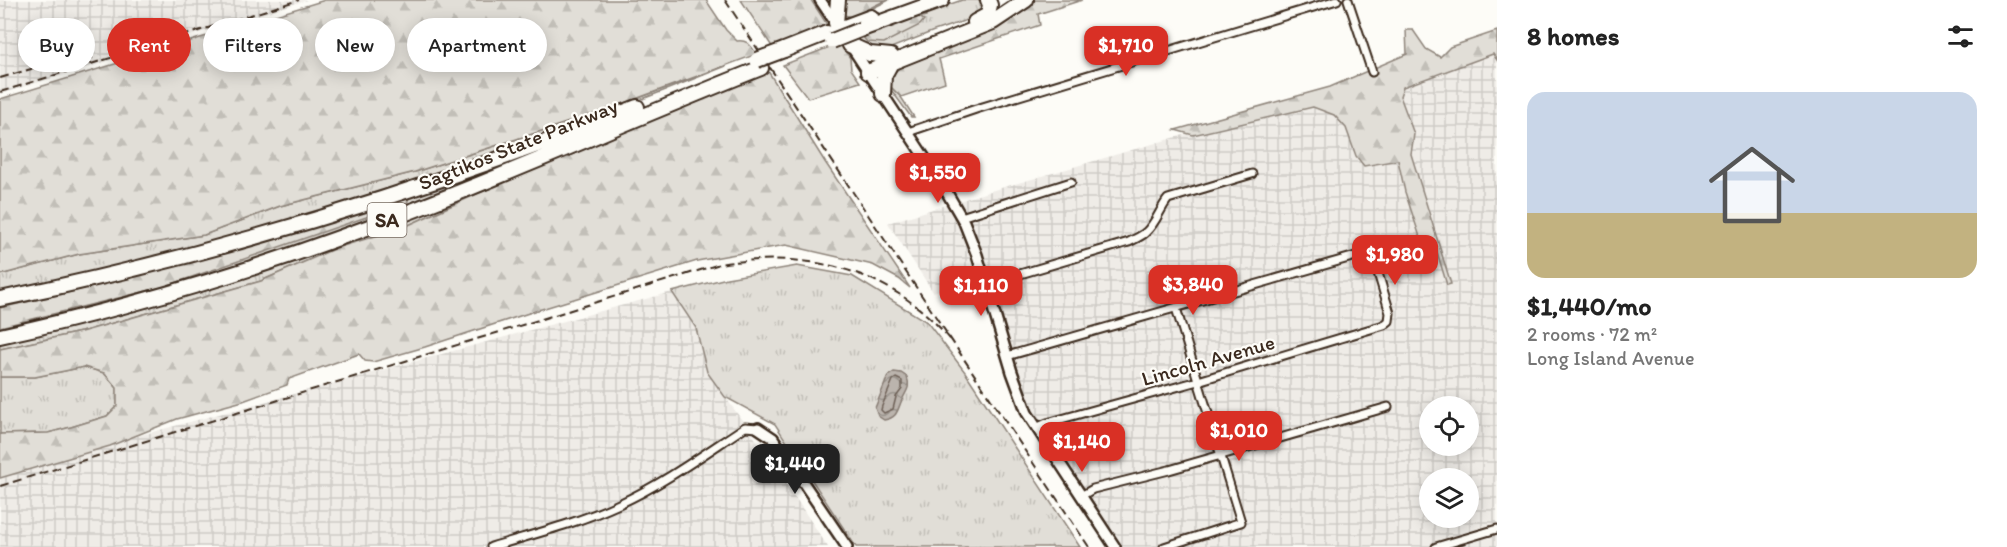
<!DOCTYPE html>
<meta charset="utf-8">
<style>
:root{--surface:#fff;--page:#f2f2f2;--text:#222;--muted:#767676;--line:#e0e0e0;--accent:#d93025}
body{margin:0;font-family:Itim,sans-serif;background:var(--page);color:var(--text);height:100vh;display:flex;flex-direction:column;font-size:22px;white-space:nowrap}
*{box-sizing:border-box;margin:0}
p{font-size:20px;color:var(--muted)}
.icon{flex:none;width:33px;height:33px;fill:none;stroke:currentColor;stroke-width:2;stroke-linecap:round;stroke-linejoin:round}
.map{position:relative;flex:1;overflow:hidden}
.drawer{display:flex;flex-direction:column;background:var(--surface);width:510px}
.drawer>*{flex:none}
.hud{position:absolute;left:18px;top:18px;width:570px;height:54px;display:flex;gap:12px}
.tools{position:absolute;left:1419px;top:396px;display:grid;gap:12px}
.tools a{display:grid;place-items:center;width:60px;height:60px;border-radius:50%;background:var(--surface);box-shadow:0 3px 15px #0003;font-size:30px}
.price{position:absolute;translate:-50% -51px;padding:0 14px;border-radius:12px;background:var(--accent);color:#fff;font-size:20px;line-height:39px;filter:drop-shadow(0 2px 3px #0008)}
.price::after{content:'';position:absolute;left:50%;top:36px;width:18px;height:14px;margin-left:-9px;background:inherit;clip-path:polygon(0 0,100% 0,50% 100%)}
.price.on{background:#222;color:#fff}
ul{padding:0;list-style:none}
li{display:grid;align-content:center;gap:12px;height:318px;padding:0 30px}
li+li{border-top:2px solid var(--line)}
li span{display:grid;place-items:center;height:186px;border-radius:18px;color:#555}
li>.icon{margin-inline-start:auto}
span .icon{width:108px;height:108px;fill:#fffc;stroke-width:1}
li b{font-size:26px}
h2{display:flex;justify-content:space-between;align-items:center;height:72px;padding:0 30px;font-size:26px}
.chip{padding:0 21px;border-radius:27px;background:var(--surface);box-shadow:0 3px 15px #0003;font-size:21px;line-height:54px}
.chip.on{background:var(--accent);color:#fff}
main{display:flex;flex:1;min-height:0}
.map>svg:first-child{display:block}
.industrial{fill:url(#industrial-grid);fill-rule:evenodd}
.grass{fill:url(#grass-tufts);stroke:#8e847a;stroke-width:1.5}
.forest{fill:url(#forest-firs);stroke:#8e847a;stroke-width:1.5}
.water{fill:url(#water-waves);stroke:#887d74;stroke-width:1.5}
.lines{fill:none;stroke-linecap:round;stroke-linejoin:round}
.shore{stroke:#6e6157;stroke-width:1.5}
.minor-casing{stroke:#3b2a1e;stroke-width:11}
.tertiary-casing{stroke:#3b2a1e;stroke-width:14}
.motorway-casing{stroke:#3b2a1e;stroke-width:18}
.minor{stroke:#fdfcf7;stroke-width:7}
.tertiary{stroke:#fdfcf7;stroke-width:9}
.motorway{stroke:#fdfcf7;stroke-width:14}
.rail{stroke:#3b2a1e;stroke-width:2;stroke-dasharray:9 4.5;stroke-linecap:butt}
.motorway-bridge-casing{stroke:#3b2a1e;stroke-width:18;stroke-linecap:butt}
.motorway-bridge{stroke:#fdfcf7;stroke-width:14}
.labels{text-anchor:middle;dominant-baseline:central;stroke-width:4.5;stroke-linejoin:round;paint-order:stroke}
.shield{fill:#fdfcf7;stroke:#75695f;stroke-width:1.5}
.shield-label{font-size:20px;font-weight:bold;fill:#3b2a1e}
.street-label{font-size:21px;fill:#3b2a1e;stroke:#fdfcf7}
</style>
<main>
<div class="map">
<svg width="1497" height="547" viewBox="0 0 1497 547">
<defs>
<pattern id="industrial-grid" width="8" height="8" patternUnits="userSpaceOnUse" patternTransform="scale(1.5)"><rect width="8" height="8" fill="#efece7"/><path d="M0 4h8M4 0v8" fill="none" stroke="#cecbc6"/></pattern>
<pattern id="grass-tufts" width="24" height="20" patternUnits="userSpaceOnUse" patternTransform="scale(1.5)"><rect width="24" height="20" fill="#e1ded7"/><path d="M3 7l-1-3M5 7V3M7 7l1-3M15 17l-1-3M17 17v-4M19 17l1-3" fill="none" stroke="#c2bfb8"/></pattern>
<pattern id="forest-firs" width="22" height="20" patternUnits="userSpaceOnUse" patternTransform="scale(1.5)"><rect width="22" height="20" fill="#e1ded7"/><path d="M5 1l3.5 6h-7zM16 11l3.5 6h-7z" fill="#c2bfb8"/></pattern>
<pattern id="water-waves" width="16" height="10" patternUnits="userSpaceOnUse" patternTransform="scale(1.5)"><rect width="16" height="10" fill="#bbb4ad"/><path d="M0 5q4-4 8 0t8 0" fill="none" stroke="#99938c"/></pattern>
</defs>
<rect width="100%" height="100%" fill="#fdfcf7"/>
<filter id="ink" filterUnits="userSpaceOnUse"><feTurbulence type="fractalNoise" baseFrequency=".0167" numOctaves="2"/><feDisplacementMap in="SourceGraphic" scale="12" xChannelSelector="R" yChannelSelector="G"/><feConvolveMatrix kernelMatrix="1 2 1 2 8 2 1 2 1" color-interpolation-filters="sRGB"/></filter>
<g filter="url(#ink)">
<path class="industrial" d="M0 0H307L0 94Z
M1497 44V547H1115L1013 394 979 278 933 292 888 223 994 190ZM1430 406H1468V446H1430ZM1430 478H1468V518H1430Z
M672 292 696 328 707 372 763 449 828 547H0V473Z"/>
<path class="grass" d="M842 0H889L867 11 873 30 926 16 925 13 962 0H986L982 15 934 31 881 52 860 43 856 37 843 17Z
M1029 0H1033L999 26 914 61 890 86 901 97 914 117H911L889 87 890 71 895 65Z
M726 66C492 161 248 241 0 293V275L79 254 204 235 280 206 415 172 603 111Z
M592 142 402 228 336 248 261 281 81 332 0 349V341L178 296Z
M550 147 551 150 454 190 218 275 0 331V305Z
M797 266 852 276 927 322 965 372 1080 547H856L775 424 725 397 707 372 696 328 672 292 727 278Z
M84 367 104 373 117 388V406L107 416 71 427 48 433 0 434V377H35Z"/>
<path class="forest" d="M325 0H706L726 30 737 41C748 39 751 47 757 54L603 111 415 172 280 206 204 235 79 254 0 275V99Z
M741 0H811L828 26 773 48Z
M846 0H886L852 17 844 15 842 4Z
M1033 0H1082L1038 14 1040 25 939 59 945 82 901 97 890 86 891 76 899 68 999 26Z
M919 17 924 20 920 25 884 43 867 42 861 35Z
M1406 30H1413L1426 49 1440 57 1450 47 1497 31V60L1493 54 1403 87 1400 96 1414 134 1411 154 1451 284 1447 285 1434 242 1420 237 1405 192 1398 160 1364 166 1356 156 1346 128 1334 115 1313 107 1193 135 1175 130 1330 87 1407 54Z
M840 43 850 58 851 69 860 82 808 98 783 65Z
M768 71 825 162 910 288 899 279 873 265 786 245 697 261 535 311 425 347 373 362 365 361 359 354 289 379 287 385 243 401 177 419 110 446 0 478V434L48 433 71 427 107 416 117 406V388L104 373 84 367 35 377H0V349L81 332 261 281 336 248 402 228 592 142Z
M409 198 407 203 163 287 0 327V308C138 278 274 241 409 198Z"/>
<path class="water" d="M894 372 901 373 907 377C911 388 906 391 902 400 897 410 898 418 884 420L878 416 875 408 888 376Z"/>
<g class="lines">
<path class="shore" d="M896 378 902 381V389L896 397 893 409 884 413 881 410 882 406 893 380Z"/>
<defs>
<path id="minor" d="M1348 0 1372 72
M908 132 976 109 1337 0
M961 217 1071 182
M986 284 1129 242C1134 239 1141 237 1146 232 1156 223 1160 209 1168 199L1252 174
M1007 356 1401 243
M1036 428 1047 423 1198 381 1384 325 1389 321 1390 313 1372 253
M1081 496 1093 489 1169 470 1388 407
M491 547C534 534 578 523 619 504 663 484 704 454 745 427L758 428
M1164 547 1241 522 1176 308
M1436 547 1497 529"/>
<path id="tertiary" d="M820 0 837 25
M851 46 942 184 964 222 977 255 1012 372 1027 413 1115 547
M758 428 773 438 847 547"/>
<path id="motorway" d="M975 22 988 15 990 5 988 0
M836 23 838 0
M839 29 871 17
M862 29 942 0
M850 45 870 54 891 56
M784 50 827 33
M868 72 993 22 1026 0
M883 94 884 76 891 63
M0 299C217 255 431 189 637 107
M0 336C114 311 226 279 336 239 480 188 619 124 761 68"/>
</defs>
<use href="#minor" class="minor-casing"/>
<use href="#tertiary" class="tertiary-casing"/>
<use href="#motorway" class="motorway-casing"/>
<use href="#minor" class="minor"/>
<use href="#tertiary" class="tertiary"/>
<use href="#motorway" class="motorway"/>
<path class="rail" d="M725 0 1089 547
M0 78 59 61 93 58
M0 92 299 0
M0 486 720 264C808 250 890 268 950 339"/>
<defs>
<path id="motorway-bridge" d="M832 41 862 29
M757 60 784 50"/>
</defs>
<use href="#motorway-bridge" class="motorway-bridge-casing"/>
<use href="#motorway-bridge" class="motorway-bridge"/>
</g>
</g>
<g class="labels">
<rect class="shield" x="367.5" y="203" width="39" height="34" rx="4.5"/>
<g class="shield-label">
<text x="387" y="220">SA</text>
</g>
<g class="street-label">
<text transform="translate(518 144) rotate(-22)">Sagtikos State Parkway</text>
<text transform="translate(1208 360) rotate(-16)">Lincoln Avenue</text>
</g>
</g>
</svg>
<div class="tools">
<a><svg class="icon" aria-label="locate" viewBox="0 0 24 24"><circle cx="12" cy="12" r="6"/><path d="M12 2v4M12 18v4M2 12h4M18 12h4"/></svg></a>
<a><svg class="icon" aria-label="layers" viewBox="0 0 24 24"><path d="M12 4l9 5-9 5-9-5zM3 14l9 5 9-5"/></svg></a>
</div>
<b class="price" style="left:1126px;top:77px">$1,710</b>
<b class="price" style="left:938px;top:204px">$1,550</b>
<b class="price" style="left:1395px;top:286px">$1,980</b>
<b class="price" style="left:1193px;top:316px">$3,840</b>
<b class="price" style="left:981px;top:317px">$1,110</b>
<b class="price" style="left:1239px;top:462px">$1,010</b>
<b class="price" style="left:1082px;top:473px">$1,140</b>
<b class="price on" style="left:795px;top:495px">$1,440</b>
<div class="hud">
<a class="chip">Buy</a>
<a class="chip on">Rent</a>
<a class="chip">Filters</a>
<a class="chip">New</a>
<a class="chip">Apartment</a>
</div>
</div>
<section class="drawer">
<h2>8 homes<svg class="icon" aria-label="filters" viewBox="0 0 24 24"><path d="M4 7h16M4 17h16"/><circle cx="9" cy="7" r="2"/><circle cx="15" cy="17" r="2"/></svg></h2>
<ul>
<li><span style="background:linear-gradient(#c9d6e8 65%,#c2b280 0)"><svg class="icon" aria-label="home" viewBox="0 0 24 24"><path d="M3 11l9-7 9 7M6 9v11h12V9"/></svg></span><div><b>$1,440/mo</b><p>2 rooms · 72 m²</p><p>Long Island Avenue</p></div></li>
</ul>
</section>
</main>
